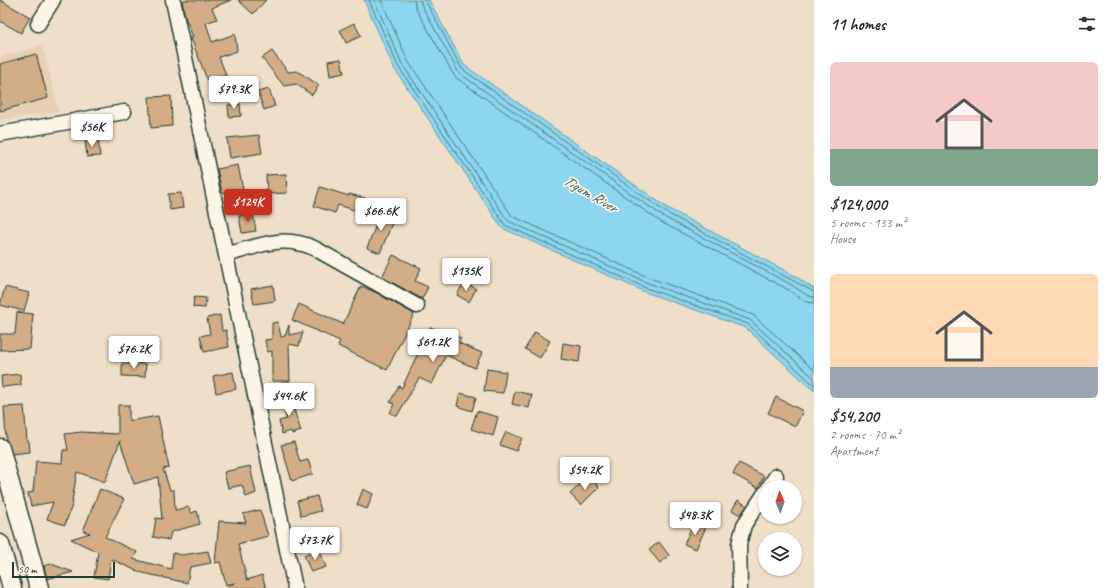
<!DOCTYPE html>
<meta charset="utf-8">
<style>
:root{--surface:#fff;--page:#f2f2f3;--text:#2b2b33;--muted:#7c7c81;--accent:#c8321e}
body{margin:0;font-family:Caveat,sans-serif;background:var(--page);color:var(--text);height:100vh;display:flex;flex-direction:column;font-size:15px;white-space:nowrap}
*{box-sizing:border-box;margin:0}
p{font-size:13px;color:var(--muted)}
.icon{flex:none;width:22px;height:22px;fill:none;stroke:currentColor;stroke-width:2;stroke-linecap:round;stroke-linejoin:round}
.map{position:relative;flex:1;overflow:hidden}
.details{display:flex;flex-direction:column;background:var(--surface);width:300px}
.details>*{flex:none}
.needle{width:26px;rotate:358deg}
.buttons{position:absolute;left:758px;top:480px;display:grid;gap:8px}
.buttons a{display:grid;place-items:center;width:44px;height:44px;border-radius:50%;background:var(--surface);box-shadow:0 1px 3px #0004;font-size:20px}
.scale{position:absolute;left:12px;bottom:10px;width:103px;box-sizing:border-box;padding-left:4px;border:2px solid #1f3d34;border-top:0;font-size:11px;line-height:14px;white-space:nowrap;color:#1f3d34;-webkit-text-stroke:3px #fcf5e5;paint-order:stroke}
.price{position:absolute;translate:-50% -34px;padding:0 9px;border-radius:4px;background:#fff;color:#222;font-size:13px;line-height:26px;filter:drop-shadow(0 1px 2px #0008)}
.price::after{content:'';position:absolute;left:50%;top:24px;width:12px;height:9px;margin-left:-6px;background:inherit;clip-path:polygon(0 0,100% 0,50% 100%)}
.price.on{background:var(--accent);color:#fff}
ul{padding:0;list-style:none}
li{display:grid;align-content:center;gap:8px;height:212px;padding:0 16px}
li span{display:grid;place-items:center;height:124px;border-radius:6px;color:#555}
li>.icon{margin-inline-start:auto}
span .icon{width:72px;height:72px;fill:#fffc;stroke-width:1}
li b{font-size:17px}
h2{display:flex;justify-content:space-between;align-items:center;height:48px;padding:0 16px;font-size:17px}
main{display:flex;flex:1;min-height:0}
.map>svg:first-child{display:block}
.built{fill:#e7d0b4}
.water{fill:#8dd6ef;stroke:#6199a4}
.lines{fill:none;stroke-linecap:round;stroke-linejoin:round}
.shore{stroke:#4b7a7f;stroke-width:1}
.building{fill:#d3ad85;stroke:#1f3d34}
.minor-casing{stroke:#1f3d34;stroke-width:17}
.major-casing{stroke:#1f3d34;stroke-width:21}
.minor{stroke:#fcf5e5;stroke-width:14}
.major{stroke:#fcf5e5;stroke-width:18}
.labels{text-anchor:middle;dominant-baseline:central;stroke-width:3.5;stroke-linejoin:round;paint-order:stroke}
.water-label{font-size:15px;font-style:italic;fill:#355c59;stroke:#fcf5e5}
</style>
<main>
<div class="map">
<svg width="814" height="588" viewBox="0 0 814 588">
<rect width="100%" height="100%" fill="#f0dfc8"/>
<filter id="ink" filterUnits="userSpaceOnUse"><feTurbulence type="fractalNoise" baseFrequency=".025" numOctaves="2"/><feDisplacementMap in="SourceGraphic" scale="8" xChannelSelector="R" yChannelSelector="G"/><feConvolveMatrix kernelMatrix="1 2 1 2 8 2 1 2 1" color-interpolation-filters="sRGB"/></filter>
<g filter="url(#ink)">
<path class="built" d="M42 45 59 112 0 120V57Z"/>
<path class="water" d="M364 0H429L464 65 669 209 795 276 814 289V391L746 328 645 292 502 228 394 68Z"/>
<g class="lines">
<path class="shore" d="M369 0 398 66 505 225 646 288 748 324 814 385
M374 0 402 64 508 221 648 283 750 320 814 378
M381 0 408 61 512 216 650 278 753 315 814 370
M414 0 416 9 455 77 661 222 787 289 806 302 814 303
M420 0 422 6 459 73 664 217 790 284 808 296 814 297
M425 0 462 69 667 213 814 292"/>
</g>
<path class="building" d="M0 0 30 17 21 33 0 21Z
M182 0H231L212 8 217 19 206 23 212 42 235 34 237 51 219 57 226 75 208 82 191 38 193 37 185 17Z
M238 0H266L253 14Z
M354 23 361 36 346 43 340 30Z
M272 51 288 72 297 71 319 85 312 95 296 84 284 86 262 58Z
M36 54 48 98 0 111V64Z
M341 59 344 73 330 76 328 61Z
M269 89 275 106 264 110 258 92Z
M171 96 172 126 151 128 149 97Z
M240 104 241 116 229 117 228 105Z
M259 135 262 153 230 158 227 138Z
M98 138 100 156 87 157 85 139Z
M238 165 243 190 222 193 217 169Z
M286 174 287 193 267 194 266 175Z
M320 187 349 196V194L365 198 361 212 338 205 335 213 314 206Z
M181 193 183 208 170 210 168 194Z
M382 210 395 216 380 253 367 248Z
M253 213 256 231 242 233 239 216Z
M393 255 421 268 415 281 428 287 422 299 382 277Z
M464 282 476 289 469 302 457 295Z
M273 285 275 301 254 304 251 289Z
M361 286 375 292 414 314 387 370 338 346 340 341 292 320 299 304 343 324Z
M5 287 29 293 24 311 0 305Z
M194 297 206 298 205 308 193 307Z
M17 312 33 314 30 349 0 350V334H15Z
M220 315 222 331 226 330 229 347 204 352 200 336 210 334 207 318Z
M278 322 281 337 285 336 289 325V335L303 332 299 346 289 344 290 381H272V351L267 352 265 340 272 339V323Z
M430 327 461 338 459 343 482 353 475 368 446 355 432 384 419 378 397 416 390 413 394 404 390 402 399 386 402 388Z
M535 332 550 341 540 358 525 349Z
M563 343 581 346 579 362 561 359Z
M122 363 146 364 145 377 122 376Z
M487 369 506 372 503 393 484 391Z
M233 372 236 389 216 393 213 376Z
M20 374 21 385 2 387 1 376Z
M515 391 532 395 529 408 512 404Z
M460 393 476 397 472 411 457 406Z
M289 395 301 431 292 434 291 431 282 434 279 421 287 419 279 398Z
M776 397 803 411 795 427 768 413Z
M118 405H129V421L158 416 169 468 163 469 170 490H174L175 510 189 507 191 513 197 511 200 524 171 532 169 540 153 537 156 518 162 519 158 477 134 484 120 441 105 482 77 472 72 501 73 502 65 525 47 519 53 502 31 506 28 493 33 492 36 461 62 463 63 450H68L65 434 81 432 118 434Z
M24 406 27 441H29L30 452 12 454 6 440 4 407Z
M477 411 498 417 493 436 471 429Z
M506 432 522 438 516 451 500 445Z
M294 442 300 462 308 460 313 474 292 481 281 445Z
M739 463 764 476 758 488 733 474Z
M250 466 256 493 246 497 242 485 228 488 224 472Z
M589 476 599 487 581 505 570 494Z
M100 489 124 499 105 537 137 552 133 559 171 569 173 553 182 555 208 551 211 563 190 567 187 583 139 572 111 559 108 579 94 577 98 552 71 539 90 533 83 531Z
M363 489 373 494 367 509 357 505Z
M317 496 321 511 301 516 297 501Z
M738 500 747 506 740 515 732 510Z
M260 510 268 536 238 544 247 580 262 575 266 588H229L228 585 235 583 226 585 220 562 215 563 219 521 246 523 243 514Z
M694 522 706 527 696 549 684 544Z
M659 542 669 555 660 563 649 550Z
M319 549 326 567 311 572 304 555Z
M51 564 73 572 47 579 44 566Z"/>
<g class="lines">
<defs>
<path id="minor" d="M173 0 295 588
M38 24 53 0
M0 134 124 112
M226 255C259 246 281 234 314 248L417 306
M769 487 776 476
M740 588 739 544 744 525 765 493"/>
<path id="major" d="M0 448 39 588
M0 544 12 588"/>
</defs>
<use href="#minor" class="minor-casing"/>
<use href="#major" class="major-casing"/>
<use href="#minor" class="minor"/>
<use href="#major" class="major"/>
</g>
</g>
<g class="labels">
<g class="water-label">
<text transform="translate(590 194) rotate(30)">Tigum River</text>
</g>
</g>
</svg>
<div class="buttons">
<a><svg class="needle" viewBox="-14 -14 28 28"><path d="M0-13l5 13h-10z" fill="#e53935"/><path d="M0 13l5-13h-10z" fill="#7c7c81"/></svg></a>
<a><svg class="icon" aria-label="layers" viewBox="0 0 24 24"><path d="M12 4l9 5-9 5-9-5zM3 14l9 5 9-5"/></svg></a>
</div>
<div class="scale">50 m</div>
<b class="price" style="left:234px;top:110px">$79.3K</b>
<b class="price" style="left:92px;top:148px">$56K</b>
<b class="price on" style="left:248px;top:223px">$124K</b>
<b class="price" style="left:381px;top:232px">$66.6K</b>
<b class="price" style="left:466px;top:292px">$135K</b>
<b class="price" style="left:433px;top:363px">$61.2K</b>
<b class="price" style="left:134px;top:370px">$76.2K</b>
<b class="price" style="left:289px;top:417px">$44.6K</b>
<b class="price" style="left:585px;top:491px">$54.2K</b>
<b class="price" style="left:695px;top:536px">$48.3K</b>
<b class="price" style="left:315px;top:561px">$73.7K</b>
</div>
<section class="details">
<h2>11 homes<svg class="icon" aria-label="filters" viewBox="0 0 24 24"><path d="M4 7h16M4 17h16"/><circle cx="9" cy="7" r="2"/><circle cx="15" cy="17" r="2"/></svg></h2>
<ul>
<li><span style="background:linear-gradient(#f6c9c9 70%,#7fa58c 0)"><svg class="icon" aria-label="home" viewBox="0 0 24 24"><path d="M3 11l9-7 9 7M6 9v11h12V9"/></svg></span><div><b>$124,000</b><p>5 rooms · 133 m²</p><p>House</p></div></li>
<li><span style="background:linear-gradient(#ffd9b3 75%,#9aa5b1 0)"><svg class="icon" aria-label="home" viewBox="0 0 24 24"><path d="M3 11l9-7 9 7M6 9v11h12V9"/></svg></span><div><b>$54,200</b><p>2 rooms · 70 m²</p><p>Apartment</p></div></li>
</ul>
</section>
</main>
